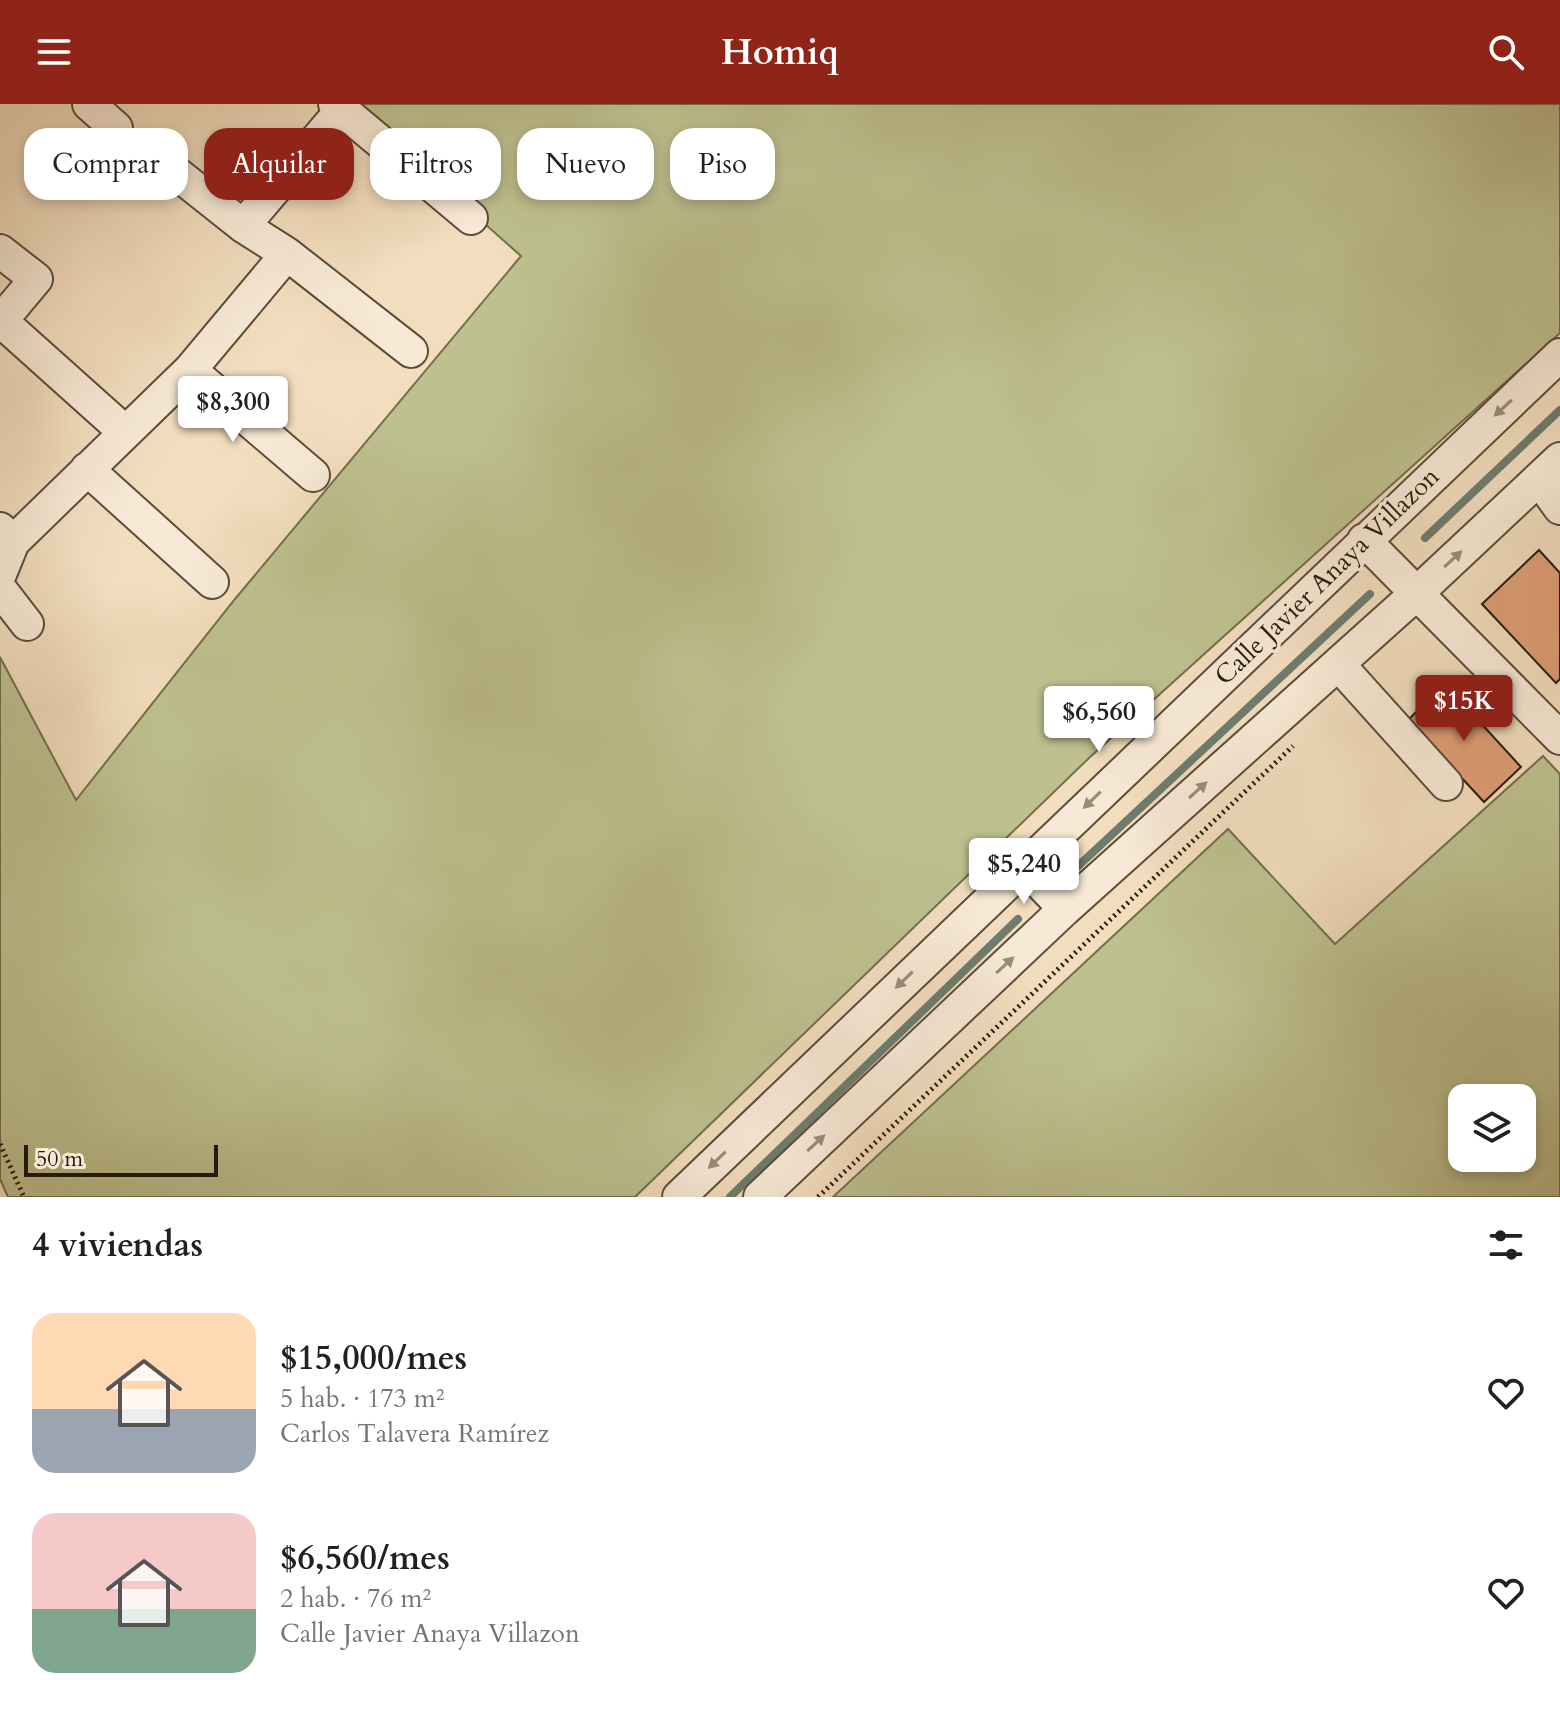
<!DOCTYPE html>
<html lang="es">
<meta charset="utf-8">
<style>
:root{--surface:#fff;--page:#f6f6f6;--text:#202124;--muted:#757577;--accent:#8f2418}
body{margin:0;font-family:Cardo,serif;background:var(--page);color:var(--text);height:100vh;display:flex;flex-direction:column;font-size:30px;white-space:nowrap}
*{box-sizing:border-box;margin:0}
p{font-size:26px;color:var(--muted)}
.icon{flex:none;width:44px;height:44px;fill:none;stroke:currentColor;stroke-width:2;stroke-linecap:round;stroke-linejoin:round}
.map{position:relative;height:1093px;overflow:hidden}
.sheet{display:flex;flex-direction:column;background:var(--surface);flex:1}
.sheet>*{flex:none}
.hud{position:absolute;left:24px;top:24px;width:800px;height:72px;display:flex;gap:16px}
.fabs{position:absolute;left:1448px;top:980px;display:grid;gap:16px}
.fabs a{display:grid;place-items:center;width:88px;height:88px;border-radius:16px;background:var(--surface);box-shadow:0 4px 12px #0003;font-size:40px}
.scale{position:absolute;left:24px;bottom:20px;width:194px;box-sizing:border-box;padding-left:8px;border:4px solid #271b0c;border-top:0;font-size:22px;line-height:28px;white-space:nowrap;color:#271b0c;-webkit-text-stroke:6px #f7e9d5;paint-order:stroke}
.price{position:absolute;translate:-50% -68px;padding:0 18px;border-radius:8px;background:#fff;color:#222;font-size:26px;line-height:52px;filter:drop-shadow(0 2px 4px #0008)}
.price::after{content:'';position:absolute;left:50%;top:48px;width:24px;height:18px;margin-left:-12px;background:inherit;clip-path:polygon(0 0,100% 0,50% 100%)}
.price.on{background:var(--accent);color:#fff}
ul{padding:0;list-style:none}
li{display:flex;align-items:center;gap:24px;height:200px;padding:0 32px}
li span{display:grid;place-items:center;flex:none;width:224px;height:160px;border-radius:24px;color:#555}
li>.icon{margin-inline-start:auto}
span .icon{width:96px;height:96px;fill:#fffc;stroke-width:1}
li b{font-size:34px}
h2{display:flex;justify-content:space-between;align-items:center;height:96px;padding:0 32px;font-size:34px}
.pill{padding:0 28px;border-radius:24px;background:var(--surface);box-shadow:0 4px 12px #0003;font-size:28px;line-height:72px}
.pill.on{background:var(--accent);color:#fff}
header{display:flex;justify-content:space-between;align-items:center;height:104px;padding:0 32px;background:var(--accent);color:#fff;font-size:36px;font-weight:700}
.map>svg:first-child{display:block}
.green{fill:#bec08f;stroke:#726e4e;stroke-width:2;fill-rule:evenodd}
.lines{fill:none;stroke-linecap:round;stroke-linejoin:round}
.stream{stroke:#6d7c6e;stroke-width:8}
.building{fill:#de9d75;stroke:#271b0c;stroke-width:2}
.minor-casing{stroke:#5a4c38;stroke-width:36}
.path{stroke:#271b0c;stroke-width:5;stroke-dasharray:2 4;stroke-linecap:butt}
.minor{stroke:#f7e9d5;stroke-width:32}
.oneway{fill:#998c7b}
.labels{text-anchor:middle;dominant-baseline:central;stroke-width:7;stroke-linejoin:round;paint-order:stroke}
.street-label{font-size:26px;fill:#271b0c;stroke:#f7e9d5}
</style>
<header><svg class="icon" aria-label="menu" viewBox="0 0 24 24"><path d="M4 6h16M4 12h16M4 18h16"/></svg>Homiq<svg class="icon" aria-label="search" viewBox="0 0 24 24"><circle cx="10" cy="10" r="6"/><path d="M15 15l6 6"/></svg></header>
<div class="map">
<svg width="1560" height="1093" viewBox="0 0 1560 1093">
<rect width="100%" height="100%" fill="#f2ddbe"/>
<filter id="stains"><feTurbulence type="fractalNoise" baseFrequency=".0025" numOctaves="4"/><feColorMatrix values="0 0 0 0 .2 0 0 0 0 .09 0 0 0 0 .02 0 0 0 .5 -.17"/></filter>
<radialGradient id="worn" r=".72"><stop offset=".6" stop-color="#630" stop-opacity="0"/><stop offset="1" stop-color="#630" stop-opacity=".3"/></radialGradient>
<path class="green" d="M350 0H1560V229L1089 654 635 1093H8L0 1075V553L76 696 235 495 521 152Z
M1543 652 1560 670V1093H833L1228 725 1335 840ZM1462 994H1522V1054H1462Z"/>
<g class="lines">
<path class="stream" d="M1425 434 1560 306
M1076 764 1370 490
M730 1093 1018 815"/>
</g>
<path class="building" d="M1539 446 1560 469V575L1556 579 1482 500Z
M1445 580 1521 663 1484 698 1408 616Z"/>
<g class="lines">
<defs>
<path id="minor" d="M89 0 116 24
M335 0 471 114
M156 53 243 122 287 150 411 247
M243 122 342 6
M0 147 36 175 0 218
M1 217 125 328
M190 266 313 371
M87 365 212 478
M1539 375 1560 404
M0 425 13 438 0 470
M1364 436 1560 634
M13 438 190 266 287 150
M0 485 27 520
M1338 560 1446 680
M1023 761 1065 805
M679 1093 1560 251
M760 1093 1065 805 1417 489 1560 355"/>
</defs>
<use href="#minor" class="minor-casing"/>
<path class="path" d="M0 1040 24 1093
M818 1093 1293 642"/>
<use href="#minor" class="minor"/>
</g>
<defs><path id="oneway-solid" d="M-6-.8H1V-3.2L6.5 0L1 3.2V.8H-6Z" transform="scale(2)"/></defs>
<g class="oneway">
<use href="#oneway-solid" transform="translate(1503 304) rotate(137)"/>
<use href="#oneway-solid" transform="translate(1453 455) rotate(-43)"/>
<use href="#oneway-solid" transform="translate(1198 686) rotate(-42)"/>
<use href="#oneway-solid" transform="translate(1092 696) rotate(136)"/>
<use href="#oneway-solid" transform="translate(1005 861) rotate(-43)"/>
<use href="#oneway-solid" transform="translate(904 876) rotate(136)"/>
<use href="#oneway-solid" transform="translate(816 1039) rotate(-43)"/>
<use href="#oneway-solid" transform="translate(717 1056) rotate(136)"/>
</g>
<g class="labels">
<g class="street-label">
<text transform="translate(1327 472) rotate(-44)">Calle Javier Anaya Villazon</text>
</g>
</g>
<rect width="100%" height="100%" filter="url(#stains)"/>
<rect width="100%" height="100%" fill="url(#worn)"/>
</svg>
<div class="fabs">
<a><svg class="icon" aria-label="layers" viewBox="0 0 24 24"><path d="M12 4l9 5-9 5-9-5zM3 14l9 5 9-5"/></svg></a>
</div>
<div class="scale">50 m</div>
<b class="price" style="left:233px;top:340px">$8,300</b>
<b class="price on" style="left:1464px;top:639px">$15K</b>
<b class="price" style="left:1099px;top:650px">$6,560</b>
<b class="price" style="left:1024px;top:802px">$5,240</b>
<div class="hud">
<a class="pill">Comprar</a>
<a class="pill on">Alquilar</a>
<a class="pill">Filtros</a>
<a class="pill">Nuevo</a>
<a class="pill">Piso</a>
</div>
</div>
<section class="sheet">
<h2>4 viviendas<svg class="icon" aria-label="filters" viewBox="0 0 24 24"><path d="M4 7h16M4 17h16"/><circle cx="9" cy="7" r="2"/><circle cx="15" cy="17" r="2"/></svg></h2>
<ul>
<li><span style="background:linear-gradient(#ffd9b3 60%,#9aa5b1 0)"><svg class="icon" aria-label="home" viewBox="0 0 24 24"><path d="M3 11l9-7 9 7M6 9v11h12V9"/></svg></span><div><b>$15,000/mes</b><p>5 hab. · 173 m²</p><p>Carlos Talavera Ramírez</p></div><svg class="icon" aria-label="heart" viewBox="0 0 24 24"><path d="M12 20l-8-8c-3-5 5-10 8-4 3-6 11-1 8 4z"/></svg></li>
<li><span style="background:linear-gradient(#f6c9c9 60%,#7fa58c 0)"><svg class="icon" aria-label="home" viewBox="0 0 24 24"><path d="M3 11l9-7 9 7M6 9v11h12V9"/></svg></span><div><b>$6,560/mes</b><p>2 hab. · 76 m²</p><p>Calle Javier Anaya Villazon</p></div><svg class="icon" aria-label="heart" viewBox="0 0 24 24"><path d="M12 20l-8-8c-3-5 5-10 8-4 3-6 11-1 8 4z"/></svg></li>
</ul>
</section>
